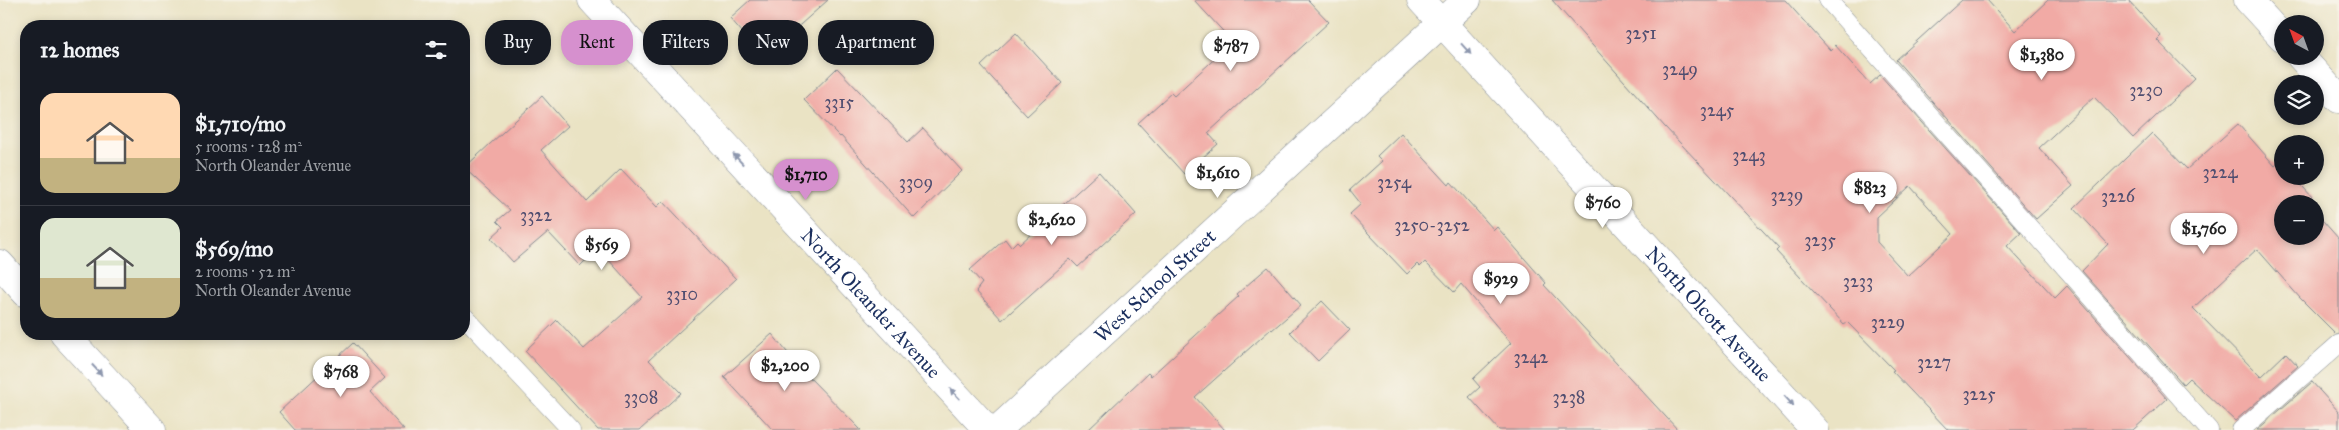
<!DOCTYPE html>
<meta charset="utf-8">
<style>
:root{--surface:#171b24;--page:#242831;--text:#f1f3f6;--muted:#9ea1a6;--line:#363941;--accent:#d690ce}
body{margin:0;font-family:"IM FELL Great Primer",serif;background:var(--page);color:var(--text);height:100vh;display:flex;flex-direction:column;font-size:19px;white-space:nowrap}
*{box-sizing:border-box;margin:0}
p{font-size:16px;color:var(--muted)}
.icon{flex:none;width:28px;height:28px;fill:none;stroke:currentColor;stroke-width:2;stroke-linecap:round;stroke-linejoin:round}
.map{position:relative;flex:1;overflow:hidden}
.side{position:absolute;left:20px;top:20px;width:450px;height:320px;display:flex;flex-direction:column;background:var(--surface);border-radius:20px;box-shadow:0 2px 8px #0003}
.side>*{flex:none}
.banner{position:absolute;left:485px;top:20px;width:475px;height:45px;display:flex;gap:10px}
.needle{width:32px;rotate:319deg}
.fabs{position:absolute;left:2274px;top:15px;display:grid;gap:10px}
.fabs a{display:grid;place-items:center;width:50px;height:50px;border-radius:50%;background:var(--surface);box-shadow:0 2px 8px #0003;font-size:25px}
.price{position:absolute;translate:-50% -42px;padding:0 11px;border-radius:18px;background:#fff;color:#222;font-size:16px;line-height:32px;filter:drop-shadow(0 1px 2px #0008)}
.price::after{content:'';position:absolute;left:50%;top:30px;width:15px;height:11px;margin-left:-8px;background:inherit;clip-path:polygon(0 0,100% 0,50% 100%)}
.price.on{background:var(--accent);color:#111}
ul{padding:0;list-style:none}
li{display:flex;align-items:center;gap:15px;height:125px;padding:0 20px}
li+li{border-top:1px solid var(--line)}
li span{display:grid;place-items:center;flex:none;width:140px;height:100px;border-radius:15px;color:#555}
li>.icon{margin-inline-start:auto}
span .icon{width:60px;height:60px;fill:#fffc;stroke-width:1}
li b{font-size:21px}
h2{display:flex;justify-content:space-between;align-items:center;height:60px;padding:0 20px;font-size:21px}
.tag{padding:0 18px;border-radius:20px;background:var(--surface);box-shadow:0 2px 8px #0003;font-size:18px;line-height:45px}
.tag.on{background:var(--accent);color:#111}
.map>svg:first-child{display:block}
.building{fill:#f1aaa5;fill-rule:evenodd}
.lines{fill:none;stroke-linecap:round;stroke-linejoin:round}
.lane-casing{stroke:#828991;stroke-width:19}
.street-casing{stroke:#828991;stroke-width:29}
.lane{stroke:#fff;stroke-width:18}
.street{stroke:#fff;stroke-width:28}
.oneway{fill:#8d97ae}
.labels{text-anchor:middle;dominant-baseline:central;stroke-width:5;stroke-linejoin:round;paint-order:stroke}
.number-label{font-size:18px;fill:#504e70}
.street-label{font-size:20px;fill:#1b2f5e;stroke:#f7f3e8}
</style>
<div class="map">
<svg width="2339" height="430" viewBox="0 0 2339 430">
<rect width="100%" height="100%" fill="#f7f3e8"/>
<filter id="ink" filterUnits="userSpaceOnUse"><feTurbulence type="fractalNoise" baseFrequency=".02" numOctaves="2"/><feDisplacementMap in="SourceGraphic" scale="10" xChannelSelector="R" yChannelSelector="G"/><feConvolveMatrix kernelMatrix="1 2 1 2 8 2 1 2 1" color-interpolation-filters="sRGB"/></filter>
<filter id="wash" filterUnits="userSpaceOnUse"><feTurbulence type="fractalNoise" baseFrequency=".0096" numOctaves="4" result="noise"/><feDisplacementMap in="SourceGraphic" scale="20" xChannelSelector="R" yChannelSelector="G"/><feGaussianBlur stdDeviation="1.12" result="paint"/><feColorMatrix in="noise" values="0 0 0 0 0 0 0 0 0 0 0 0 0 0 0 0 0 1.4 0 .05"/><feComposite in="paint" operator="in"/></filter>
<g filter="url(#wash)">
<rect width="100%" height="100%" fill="#eae3c4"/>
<g id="blocks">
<path class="building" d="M750 0H828L764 57 730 18Z
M1194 0H1308L1329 22 1208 133 1218 144 1184 174 1138 123 1171 93 1174 96 1233 42Z
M1552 0H1785L1830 50 1835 45 1870 84 1880 75 2021 233 2007 246 2055 298 2067 286 2167 399 2133 430H1948L1892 371 1894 370 1847 322 1844 324 1814 292 1776 251 1779 248 1665 127ZM1910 186 1953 234 1908 276 1877 242V217Z
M1962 0H1987L2015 31 2048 0H2128L2161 36 2157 40 2195 79 2133 138 2094 97 2039 148 2073 186 2036 219 1896 60Z
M1016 33 1062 83 1027 116 981 66Z
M837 68 908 142 923 128 962 171 914 218 841 136 840 137 804 100Z
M542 96 568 126 541 150 587 202 621 169 657 207 663 201 736 279 649 360 681 393 640 430H598L525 351 557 320 584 349 642 297 598 248 580 266 548 232 513 262 491 238 503 227 497 221 510 210 464 168Z
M2238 124 2275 166 2280 162 2282 165V176H2293L2313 198 2307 204H2282V236H2315V212L2339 239V334H2336L2300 298 2257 249 2193 308 2261 377 2286 353 2298 366 2235 421 2189 378 2183 384 2082 271 2108 244 2074 208 2152 133 2187 169Z
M1401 133 1449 185 1451 182 1494 230 1497 227 1546 283 1544 285 1678 430H1499L1469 397 1480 387 1473 379 1511 343 1461 284 1454 292 1425 262 1420 267 1417 264 1407 274 1350 214 1361 204 1350 190 1382 161 1377 156Z
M1099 172 1136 214 1078 267 1070 259 1002 320 976 291 982 283 970 270 1005 239 1011 247 1017 241 1020 244Z
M1268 267 1301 305 1272 330 1271 329 1195 397 1225 430H1088L1148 373 1151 376 1239 296 1237 294Z
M1322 301 1350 330 1318 361 1290 332Z
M772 334 802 370 861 430H773L724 377Z
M353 343 385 378 370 392 404 430H295L279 412Z
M2312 382 2339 412V430H2257Z"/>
</g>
</g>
<g filter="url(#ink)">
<use href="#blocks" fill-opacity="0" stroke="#828991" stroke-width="1"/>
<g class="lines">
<defs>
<path id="lane" d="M1828 0 2209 430
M464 316 571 430
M2241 430 2339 344"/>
<g id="street">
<path id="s1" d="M592 0 988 430"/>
<path id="s2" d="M1421 0 1815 430"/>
<path d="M2248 0 2282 37"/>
<path d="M2300 56 2339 99"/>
<path d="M0 264 26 293"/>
<path d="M64 334 152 430"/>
<path id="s3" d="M997 430 1467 0"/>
</g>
</defs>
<use href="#lane" class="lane-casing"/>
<use href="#street" class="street-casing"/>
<use href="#lane" class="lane"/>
<use href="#street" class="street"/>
</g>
<defs><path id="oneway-solid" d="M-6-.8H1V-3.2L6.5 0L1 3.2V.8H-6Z" transform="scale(1.25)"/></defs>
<g class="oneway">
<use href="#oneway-solid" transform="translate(1466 49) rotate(48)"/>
<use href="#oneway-solid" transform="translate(738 159) rotate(-133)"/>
<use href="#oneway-solid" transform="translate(97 370) rotate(47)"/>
<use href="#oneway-solid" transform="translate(955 394) rotate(-133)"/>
<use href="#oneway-solid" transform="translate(1789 401) rotate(48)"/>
</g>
</g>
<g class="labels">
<g class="number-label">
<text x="1641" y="33">3251</text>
<text x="1680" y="69">3249</text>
<text x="2146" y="90">3230</text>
<text x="839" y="102">3315</text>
<text x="1717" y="110">3245</text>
<text x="1749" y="155">3243</text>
<text x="2220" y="172">3224</text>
<text x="916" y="182">3309</text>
<text x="1394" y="182">3254</text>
<text x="1787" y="195">3239</text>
<text x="2118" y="196">3226</text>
<text x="536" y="215">3322</text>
<text x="1432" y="225">3250-3252</text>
<text x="1820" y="240">3235</text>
<text x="1858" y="281">3233</text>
<text x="682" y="294">3310</text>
<text x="1888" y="322">3229</text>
<text x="1531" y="357">3242</text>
<text x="1934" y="362">3227</text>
<text x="1979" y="394">3225</text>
<text x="641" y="397">3308</text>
<text x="1569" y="397">3238</text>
</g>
<g class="street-label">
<text stroke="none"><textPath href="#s3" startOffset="214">West School Street</textPath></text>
<text stroke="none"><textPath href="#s1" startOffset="412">North Oleander Avenue</textPath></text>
<text stroke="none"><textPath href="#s2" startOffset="426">North Olcott Avenue</textPath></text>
</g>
</g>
</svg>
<div class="fabs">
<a><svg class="needle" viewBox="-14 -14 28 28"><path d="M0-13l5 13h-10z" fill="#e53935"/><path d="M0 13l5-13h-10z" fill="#9ea1a6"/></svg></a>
<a><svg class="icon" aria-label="layers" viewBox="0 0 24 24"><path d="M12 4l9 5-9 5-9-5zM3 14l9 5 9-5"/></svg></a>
<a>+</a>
<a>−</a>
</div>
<b class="price" style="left:1231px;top:72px">$787</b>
<b class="price" style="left:2042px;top:81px">$1,380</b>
<b class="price" style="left:1218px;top:199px">$1,610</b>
<b class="price on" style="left:806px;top:201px">$1,710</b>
<b class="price" style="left:1870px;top:214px">$823</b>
<b class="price" style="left:1603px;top:229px">$760</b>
<b class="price" style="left:1052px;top:246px">$2,620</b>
<b class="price" style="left:2204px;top:255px">$1,760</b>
<b class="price" style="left:602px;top:271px">$569</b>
<b class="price" style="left:1501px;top:305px">$929</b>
<b class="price" style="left:785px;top:392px">$2,200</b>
<b class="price" style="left:341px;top:398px">$768</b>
<div class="banner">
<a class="tag">Buy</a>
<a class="tag on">Rent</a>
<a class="tag">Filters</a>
<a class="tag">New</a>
<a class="tag">Apartment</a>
</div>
<section class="side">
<h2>12 homes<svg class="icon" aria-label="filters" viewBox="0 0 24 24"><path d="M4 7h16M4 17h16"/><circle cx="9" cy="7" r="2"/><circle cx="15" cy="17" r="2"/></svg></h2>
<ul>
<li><span style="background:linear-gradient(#ffd9b3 65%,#c2b280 0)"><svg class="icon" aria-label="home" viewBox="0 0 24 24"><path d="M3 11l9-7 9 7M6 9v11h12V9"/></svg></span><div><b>$1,710/mo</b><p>5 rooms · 128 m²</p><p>North Oleander Avenue</p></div></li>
<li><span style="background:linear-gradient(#dfe7d0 60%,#c2b280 0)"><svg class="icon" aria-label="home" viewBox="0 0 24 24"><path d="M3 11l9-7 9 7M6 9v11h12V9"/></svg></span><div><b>$569/mo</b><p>2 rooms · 52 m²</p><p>North Oleander Avenue</p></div></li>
</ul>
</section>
</div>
